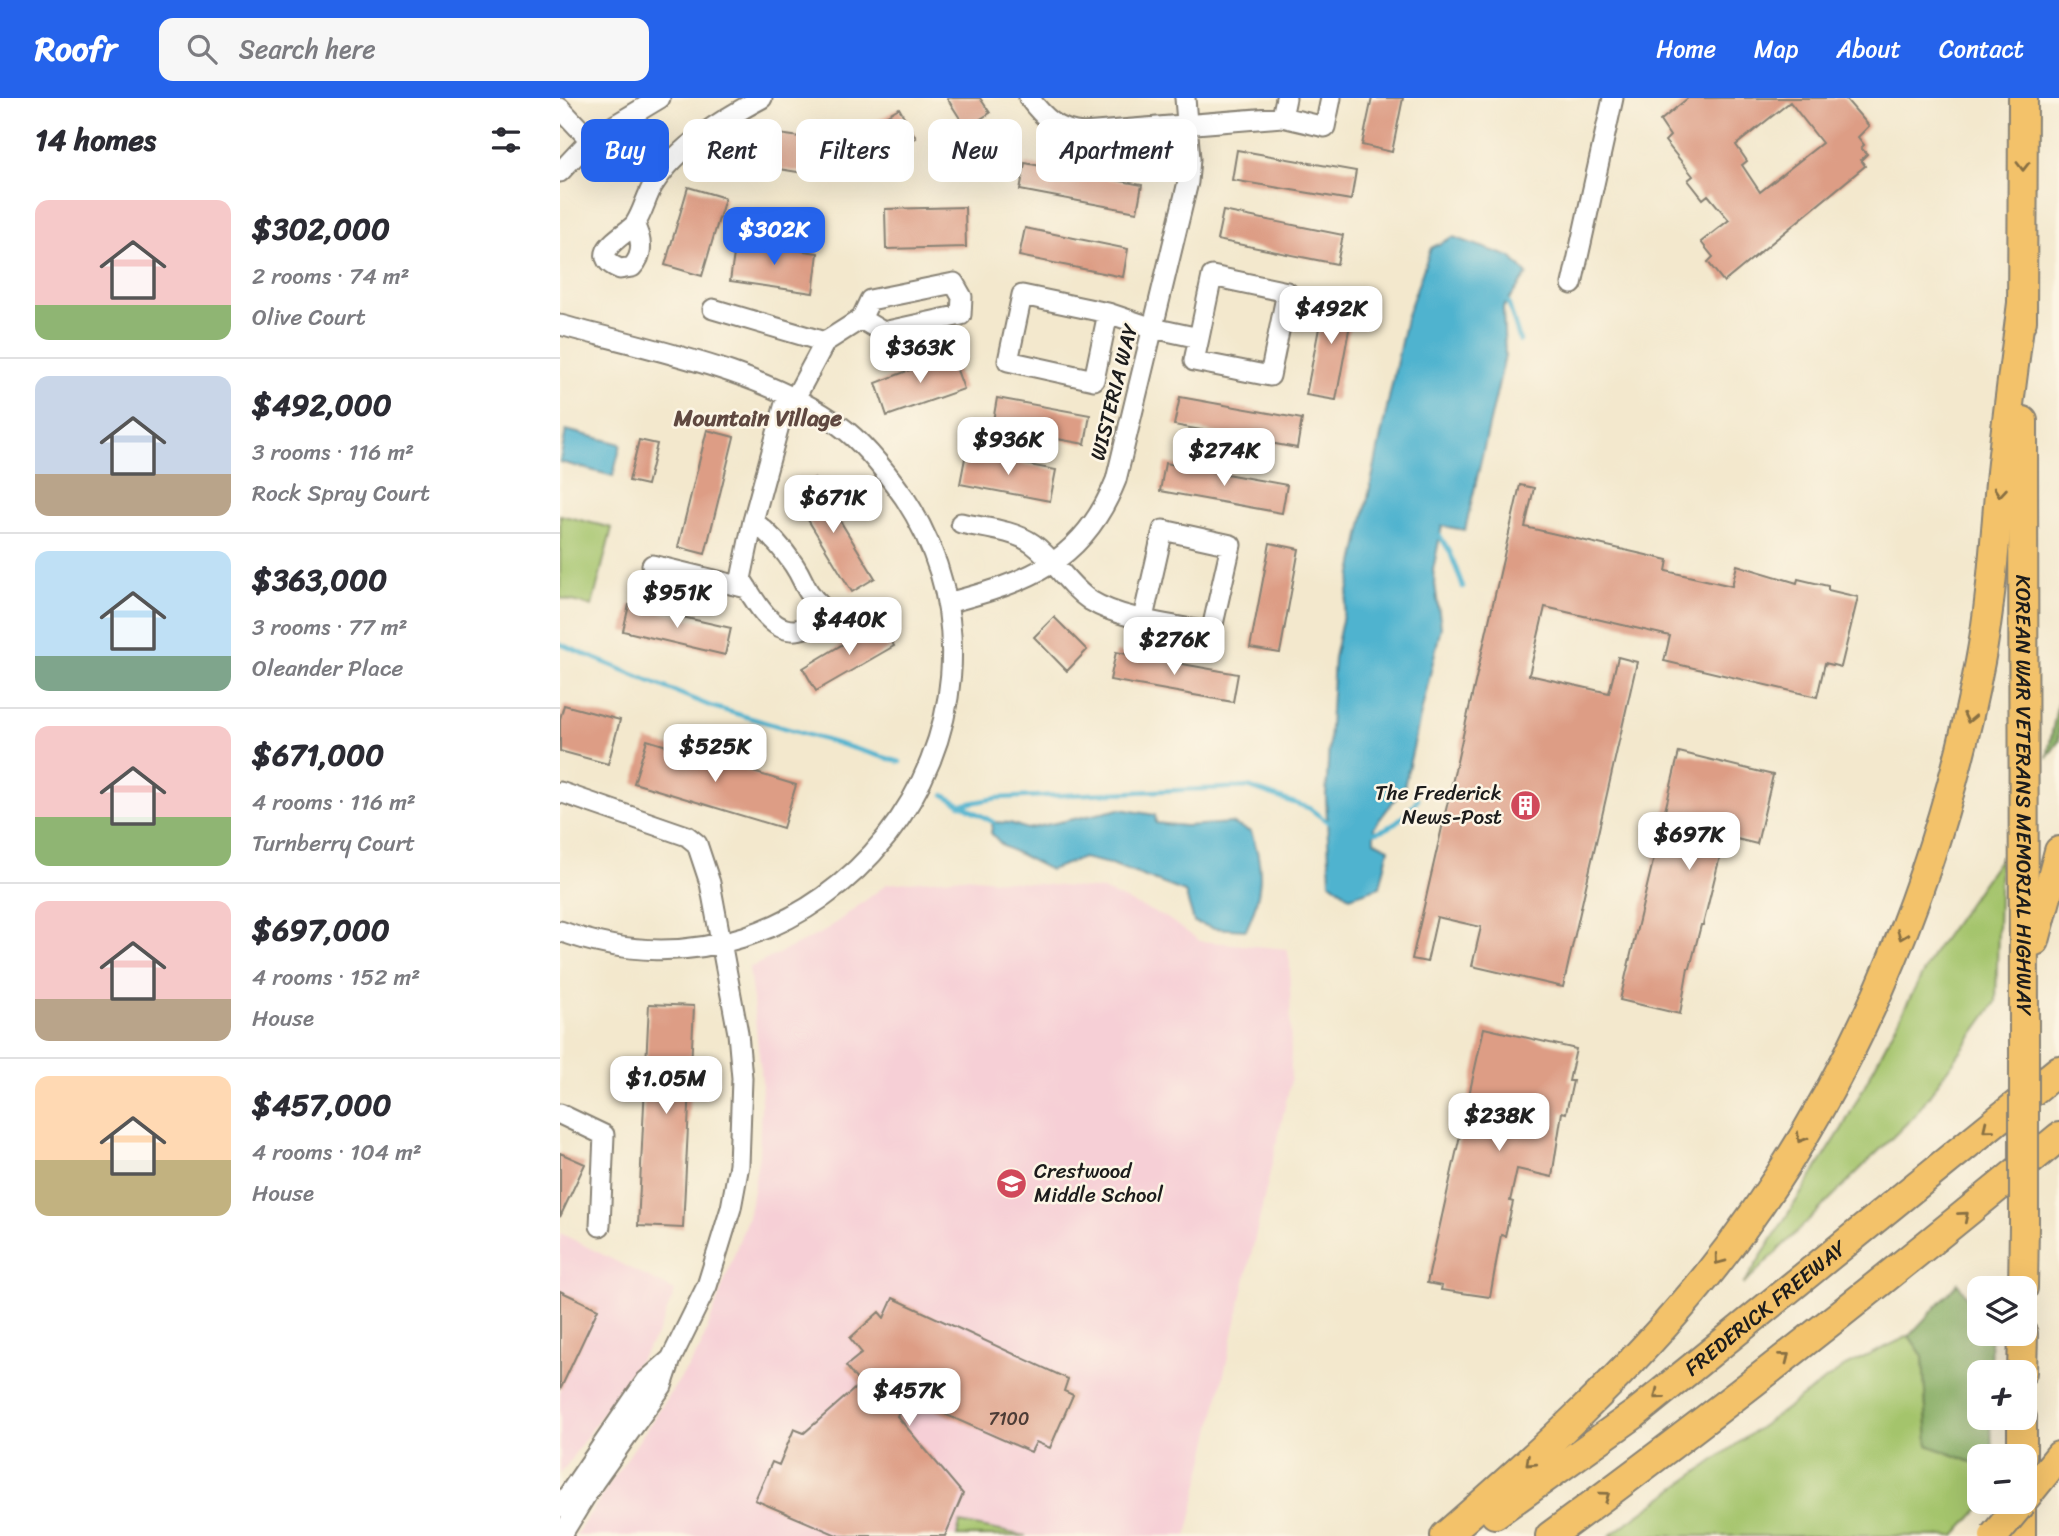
<!DOCTYPE html>
<meta charset="utf-8">
<style>
:root{--surface:#fff;--page:#f7f7f7;--text:#2b2b33;--muted:#7c7c81;--line:#e1e1e2;--accent:#2563eb}
body{margin:0;font-family:Sriracha,sans-serif;background:var(--page);color:var(--text);height:100vh;display:flex;flex-direction:column;font-size:26px;white-space:nowrap}
*{box-sizing:border-box;margin:0}
p{font-size:23px;color:var(--muted)}
.icon{flex:none;width:38px;height:38px;fill:none;stroke:currentColor;stroke-width:2;stroke-linecap:round;stroke-linejoin:round}
.map{position:relative;flex:1;overflow:hidden}
.details{display:flex;flex-direction:column;background:var(--surface);width:560px}
.details>*{flex:none}
.top-card{position:absolute;left:21px;top:21px;width:665px;height:63px;display:flex;gap:14px}
.buttons{position:absolute;left:1407px;top:1178px;display:grid;gap:14px}
.buttons a{display:grid;place-items:center;width:70px;height:70px;border-radius:14px;background:var(--surface);box-shadow:0 7px 28px #0002;font-size:35px}
.price{position:absolute;translate:-50% -60px;padding:0 16px;border-radius:14px;background:#fff;color:#222;font-size:23px;line-height:46px;filter:drop-shadow(0 2px 4px #0008)}
.price::after{content:'';position:absolute;left:50%;top:42px;width:21px;height:16px;margin-left:-10px;background:inherit;clip-path:polygon(0 0,100% 0,50% 100%)}
.price.active{background:var(--accent);color:#fff}
ul{padding:0;list-style:none}
li{display:flex;align-items:center;gap:21px;height:175px;padding:0 35px}
li+li{border-top:2px solid var(--line)}
li span{display:grid;place-items:center;flex:none;width:196px;height:140px;border-radius:14px;color:#555}
li>.icon{margin-inline-start:auto}
span .icon{width:84px;height:84px;fill:#fffc;stroke-width:1}
li b{font-size:30px}
h2{display:flex;justify-content:space-between;align-items:center;height:84px;padding:0 35px;font-size:30px}
.pill{padding:0 24px;border-radius:14px;background:var(--surface);box-shadow:0 7px 28px #0002;font-size:24px;line-height:63px}
.pill.active{background:var(--accent);color:#fff}
header{display:flex;align-items:center;gap:42px;box-sizing:border-box;height:98px;padding:0 35px;background:var(--accent);color:#fff}
header strong{font-size:33px}
nav{display:flex;gap:38px;margin-inline-start:auto;font-size:24px}
.search{width:490px;height:63px;background:var(--page);display:flex;align-items:center;gap:18px;box-sizing:border-box;padding:0 24px;border-radius:14px;color:var(--muted);font-size:26px}
main{display:flex;flex:1;min-height:0}
.map>svg:first-child{display:block}
.built{fill:#f6cfd6}
.green{fill:#a4c46c;stroke:#607044;stroke-width:2}
.forest{fill:#83aa60;stroke:#50633e;stroke-width:2}
.water{fill:#50b3cf;stroke:#366876;stroke-width:2}
.lines{fill:none;stroke-linecap:round;stroke-linejoin:round}
.stream{stroke:#50b3cf;stroke-width:4.5}
.building{fill:#dd9d85;fill-rule:evenodd}
.minor-casing{stroke:#888274;stroke-width:23}
.highway-casing{stroke:#888274;stroke-width:32}
.minor{stroke:#fff;stroke-width:19}
.highway{stroke:#f3c26a;stroke-width:28}
.highway-bridge-casing{stroke:#888274;stroke-width:32;stroke-linecap:butt}
.highway-bridge{stroke:#f3c26a;stroke-width:28}
.oneway{stroke:#886f43}
.labels{text-anchor:middle;dominant-baseline:central;stroke-width:5;stroke-linejoin:round;paint-order:stroke}
.number-label{font-size:18px;fill:#4c3c36}
.street-label{font-size:21px;fill:#1c1c1c;stroke:#fcf5e5}
.poi-label{font-size:21px;fill:#1c1c1c;stroke:#fcf5e5;text-anchor:end}
.neighbourhood-label{font-size:23px;font-weight:bold;fill:#604941;stroke:#fcf5e5}
</style>
<header>
<strong>Roofr</strong>
<div class="search"><svg class="icon" aria-label="search" viewBox="0 0 24 24"><circle cx="10" cy="10" r="6"/><path d="M15 15l6 6"/></svg>Search here</div>
<nav><a>Home</a><a>Map</a><a>About</a><a>Contact</a></nav>
</header>
<main>
<section class="details">
<h2>14 homes<svg class="icon" aria-label="filters" viewBox="0 0 24 24"><path d="M4 7h16M4 17h16"/><circle cx="9" cy="7" r="2"/><circle cx="15" cy="17" r="2"/></svg></h2>
<ul>
<li><span style="background:linear-gradient(#f6c9c9 75%,#8fb573 0)"><svg class="icon" aria-label="home" viewBox="0 0 24 24"><path d="M3 11l9-7 9 7M6 9v11h12V9"/></svg></span><div><b>$302,000</b><p>2 rooms · 74 m²</p><p>Olive Court</p></div></li>
<li><span style="background:linear-gradient(#c9d6e8 70%,#b9a48a 0)"><svg class="icon" aria-label="home" viewBox="0 0 24 24"><path d="M3 11l9-7 9 7M6 9v11h12V9"/></svg></span><div><b>$492,000</b><p>3 rooms · 116 m²</p><p>Rock Spray Court</p></div></li>
<li><span style="background:linear-gradient(#bfe0f5 75%,#7fa58c 0)"><svg class="icon" aria-label="home" viewBox="0 0 24 24"><path d="M3 11l9-7 9 7M6 9v11h12V9"/></svg></span><div><b>$363,000</b><p>3 rooms · 77 m²</p><p>Oleander Place</p></div></li>
<li><span style="background:linear-gradient(#f6c9c9 65%,#8fb573 0)"><svg class="icon" aria-label="home" viewBox="0 0 24 24"><path d="M3 11l9-7 9 7M6 9v11h12V9"/></svg></span><div><b>$671,000</b><p>4 rooms · 116 m²</p><p>Turnberry Court</p></div></li>
<li><span style="background:linear-gradient(#f6c9c9 70%,#b9a48a 0)"><svg class="icon" aria-label="home" viewBox="0 0 24 24"><path d="M3 11l9-7 9 7M6 9v11h12V9"/></svg></span><div><b>$697,000</b><p>4 rooms · 152 m²</p><p>House</p></div></li>
<li><span style="background:linear-gradient(#ffd9b3 60%,#c2b280 0)"><svg class="icon" aria-label="home" viewBox="0 0 24 24"><path d="M3 11l9-7 9 7M6 9v11h12V9"/></svg></span><div><b>$457,000</b><p>4 rooms · 104 m²</p><p>House</p></div></li>
</ul>
</section>
<div class="map">
<svg width="1499" height="1438" viewBox="0 0 1499 1438">
<rect width="100%" height="100%" fill="#fcf5e5"/>
<filter id="ink" filterUnits="userSpaceOnUse"><feTurbulence type="fractalNoise" baseFrequency=".0143" numOctaves="2"/><feDisplacementMap in="SourceGraphic" scale="14" xChannelSelector="R" yChannelSelector="G"/><feConvolveMatrix kernelMatrix="1 2 1 2 8 2 1 2 1" color-interpolation-filters="sRGB"/></filter>
<filter id="wash" filterUnits="userSpaceOnUse"><feTurbulence type="fractalNoise" baseFrequency=".00686" numOctaves="4" result="noise"/><feDisplacementMap in="SourceGraphic" scale="28" xChannelSelector="R" yChannelSelector="G"/><feGaussianBlur stdDeviation="1.57" result="paint"/><feColorMatrix in="noise" values="0 0 0 0 0 0 0 0 0 0 0 0 0 0 0 0 0 1.4 0 .05"/><feComposite in="paint" operator="in"/></filter>
<g filter="url(#wash)">
<rect width="100%" height="100%" fill="#f3e8cd"/>
<path class="built" d="M404 779 543 792 607 820 640 843 727 851 730 864 731 982 627 1438H15L140 1251 189 1115 199 1056 202 983 189 870 265 833 327 786Z
M0 1135 115 1193 98 1235 0 1377Z"/>
<path class="green" d="M0 417 52 430 32 508 0 500Z
M1440 760 1436 904 1355 1017 1183 1187 1283 1029 1374 854Z
M1349 1238 1363 1258 1368 1347 1419 1367V1404H1426L1395 1438H1049L1285 1268Z
M400 1425 466 1438H397Z"/>
<path class="forest" d="M1499 598V643L1487 660Z
M1398 1185 1419 1218V1236H1430L1431 1274H1419V1320H1431L1432 1358H1419V1367L1368 1347 1363 1258 1349 1238Z"/>
<path class="water" d="M893 139 951 159 967 176 943 210 945 258 905 432 882 428 873 472 881 529 844 689 814 729V743L829 750 820 789 790 799 770 784 766 699 774 560 846 220 871 150Z
M6 332 61 346 53 378 0 364Z
M560 711 595 717 596 725 625 728 671 725 691 734C705 769 702 798 686 832L653 830 634 824 625 794 554 767 523 760 490 772 443 748 431 735 433 724 450 725 467 731Z"/>
<g class="lines">
<path class="stream" d="M948 204 960 243
M880 438 890 454 903 489
M0 546 150 608 340 664
M384 697 433 724
M400 707 437 700 688 689 749 710 769 725
M808 734C827 737 848 715 858 701"/>
</g>
<g id="blocks">
<path class="building" d="M387 0H420L430 15 406 30Z
M812 0H843L832 54 802 47Z
M1128 0H1285L1309 28 1298 39 1304 47 1301 50 1307 56 1301 62 1305 68 1164 184 1148 164 1153 159 1141 144 1169 122 1148 97 1143 101 1128 82 1133 78 1105 43 1110 38 1100 23ZM1230 4 1262 45 1200 94 1182 67 1187 63 1176 47Z
M339 10 356 40 301 72 284 42Z
M205 34 268 43 263 78 200 68Z
M677 52 796 73 791 102 672 82Z
M465 65 582 87 577 114 460 92Z
M128 89 165 100 142 178 105 167Z
M405 109 406 149 326 151 325 111Z
M663 113 783 137 777 166 657 142Z
M465 130 568 151 563 179 459 158Z
M176 143 258 155 253 195 170 183Z
M766 194 795 199 776 302 746 297Z
M391 256 404 291 327 318 316 285Z
M620 299 742 321 737 350 614 327Z
M437 300 530 317 525 346 432 329Z
M147 332 174 339 145 456 118 449Z
M79 342 97 346 87 387 69 383Z
M406 355 496 372 490 403 400 386Z
M605 365 727 387 722 415 600 393Z
M254 380 315 480 292 494 231 394Z
M960 387 974 390 965 429 1108 462 1106 473 1172 488 1177 467 1237 485 1238 481 1268 488V492L1298 499 1281 569 1265 565 1257 599 1104 563 1110 538 985 509 969 577 1049 595 1058 559 1077 564 1003 889 912 868 921 829 877 819 867 864 852 861Z
M710 445 739 451 720 555 690 550Z
M69 507 171 530 165 557 63 533Z
M494 519 527 552 507 573 474 539Z
M320 524 334 548 256 593 243 570Z
M556 554 678 576 673 604 550 582Z
M4 607 60 622 48 666 0 653V621Z
M87 642 236 687 223 730 74 685Z
M1119 654 1213 677 1197 746 1165 738 1143 827H1141L1130 870H1128L1120 916 1060 902Z
M89 906 134 908 123 1130 78 1128Z
M924 930 1016 951 1009 983H1013L1006 1015 1002 1014 992 1079 957 1071 950 1103 953 1104 945 1138 941 1137 930 1199 881 1192 882 1188 867 1185Z
M0 1055 25 1066 0 1119Z
M0 1193 38 1211 0 1292Z
M333 1200 508 1281 504 1293 513 1297 490 1350 476 1344 471 1354 346 1299 337 1318 403 1396 385 1438H279L195 1402 212 1364 219 1367 234 1331 244 1335 300 1286 286 1268 302 1255 290 1240 319 1214 324 1220Z"/>
</g>
</g>
<g filter="url(#ink)">
<use href="#blocks" fill-opacity="0" stroke="#888274" stroke-width="2"/>
<g class="lines">
<defs>
<path id="minor" d="M469 0C484 20 498 33 523 35L722 19 765 29 771 0
M0 10 30 42
M722 19 726 0
M0 74 30 42 100 0
M74 127C82 141 84 157 72 169L60 171C24 156 66 137 75 126 83 114 86 99 93 87 118 48 163 21 202 0
M1012 186 1053 0
M153 211 265 244
M548 215 462 197 448 263 534 282 548 215 593 230 639 240 652 178 727 194 710 278 634 263 639 240
M0 227C89 251 206 273 280 328 304 345 327 375 344 399 495 629 261 930 0 833
M234 302 265 244 301 221 310 202 394 185 402 199 401 217 323 234 301 221
M193 423C209 435 222 449 234 467 246 485 243 491 261 508L258 524C217 549 201 511 181 481Z
M193 423 227 298
M401 425C423 430 454 432 473 446 495 462 508 488 531 503 562 522 616 527 651 535L671 447 603 432 583 520
M92 467 187 490
M387 505C467 484 523 465 556 382L628 84 630 61 625 0
M0 694 127 738 137 746 150 785 178 935 182 980 179 1067 171 1110 147 1188 111 1261 102 1288 34 1384 1 1438
M0 1016 44 1037 40 1128
M0 1409 86 1283 110 1262"/>
<g id="highway">
<path d="M1462 223 1463 0"/>
<path id="s1" d="M1463 323 1464 947"/>
<path d="M1475 843 1499 753"/>
<path d="M1463 1190 1464 1126"/>
<path d="M1462 1274 1463 1236"/>
<path d="M1462 1358V1320"/>
<path d="M1465 1400 1499 1358"/>
<path id="s2" d="M935 1416 1075 1316 1499 972"/>
<path d="M885 1438C978 1357 1068 1275 1146 1179 1288 1003 1378 785 1420 564 1432 501 1435 437 1441 374 1447 318 1455 261 1462 205"/>
<path d="M990 1438C1164 1311 1333 1176 1499 1039"/>
<path d="M1461 1438V1404"/>
</g>
</defs>
<use href="#minor" class="minor-casing"/>
<use href="#highway" class="highway-casing"/>
<use href="#minor" class="minor"/>
<use href="#highway" class="highway"/>
<defs>
<path id="highway-bridge" d="M1464 947V1126
M1434 1438 1462 1404"/>
</defs>
<use href="#highway-bridge" class="highway-bridge-casing"/>
<use href="#highway-bridge" class="highway-bridge"/>
</g>
<defs><path id="oneway-chevron" d="M-2-3.5L2.5 0L-2 3.5" fill="none" stroke-width="1.6" stroke-linecap="round" stroke-linejoin="round" transform="scale(1.75)"/></defs>
<g class="oneway">
<use href="#oneway-chevron" transform="translate(1463 68) rotate(90)"/>
<use href="#oneway-chevron" transform="translate(1440 394) rotate(95)"/>
<use href="#oneway-chevron" transform="translate(1409 620) rotate(102)"/>
<use href="#oneway-chevron" transform="translate(1342 837) rotate(111)"/>
<use href="#oneway-chevron" transform="translate(1427 1030) rotate(141)"/>
<use href="#oneway-chevron" transform="translate(1241 1040) rotate(121)"/>
<use href="#oneway-chevron" transform="translate(1404 1118) rotate(-40)"/>
<use href="#oneway-chevron" transform="translate(1159 1162) rotate(127)"/>
<use href="#oneway-chevron" transform="translate(1225 1259) rotate(-38)"/>
<use href="#oneway-chevron" transform="translate(1098 1297) rotate(141)"/>
<use href="#oneway-chevron" transform="translate(970 1364) rotate(137)"/>
<use href="#oneway-chevron" transform="translate(1045 1398) rotate(-36)"/>
</g>
</g>
<defs>
<symbol id="building-disc" viewBox="-11 -11 22 22"><circle r="9.5" fill="#d1495b" stroke="#fcf5e5"/><path d="M-4-6H4V6H1V3H-1V6H-4ZM-2.5-4.3h1.7v1.8h-1.7ZM.8-4.3h1.7v1.8H.8ZM-2.5-1h1.7V.8h-1.7ZM.8-1h1.7V.8H.8Z" fill="#fff"/></symbol>
<symbol id="school-disc" viewBox="-11 -11 22 22"><circle r="9.5" fill="#d1495b" stroke="#fcf5e5"/><path d="M0-5L7-2L0 1L-7-2ZM-4 1L0 2.5L4 1V4Q0 6-4 4Z" fill="#fff"/></symbol>
</defs>
<g fill-rule="evenodd">
<use href="#building-disc" x="948" y="690" width="35" height="35"/>
<use href="#school-disc" x="434" y="1068" width="35" height="35"/>
</g>
<g class="labels">
<g class="number-label">
<text x="449" y="1321">7100</text>
</g>
<g class="street-label">
<text transform="translate(554 294) rotate(-76)">WISTERIA WAY</text>
<text stroke="none"><textPath href="#s1" startOffset="374">KOREAN WAR VETERANS MEMORIAL HIGHWAY</textPath></text>
<text stroke="none"><textPath href="#s2" startOffset="340">FREDERICK FREEWAY</textPath></text>
</g>
<g class="poi-label">
<text x="942" y="695">The Frederick<tspan x="942" dy="24">News-Post</tspan></text>
<text x="474" y="1073" text-anchor="start">Crestwood<tspan x="474" dy="24">Middle School</tspan></text>
</g>
<g class="neighbourhood-label">
<text x="198" y="320">Mountain Village</text>
</g>
</g>
</svg>
<div class="buttons">
<a><svg class="icon" aria-label="layers" viewBox="0 0 24 24"><path d="M12 4l9 5-9 5-9-5zM3 14l9 5 9-5"/></svg></a>
<a>+</a>
<a>−</a>
</div>
<b class="price active" style="left:214px;top:169px">$302K</b>
<b class="price" style="left:771px;top:248px">$492K</b>
<b class="price" style="left:360px;top:287px">$363K</b>
<b class="price" style="left:448px;top:379px">$936K</b>
<b class="price" style="left:664px;top:390px">$274K</b>
<b class="price" style="left:273px;top:437px">$671K</b>
<b class="price" style="left:117px;top:532px">$951K</b>
<b class="price" style="left:289px;top:559px">$440K</b>
<b class="price" style="left:614px;top:579px">$276K</b>
<b class="price" style="left:155px;top:686px">$525K</b>
<b class="price" style="left:1129px;top:774px">$697K</b>
<b class="price" style="left:106px;top:1018px">$1.05M</b>
<b class="price" style="left:939px;top:1055px">$238K</b>
<b class="price" style="left:349px;top:1330px">$457K</b>
<div class="top-card">
<a class="pill active">Buy</a>
<a class="pill">Rent</a>
<a class="pill">Filters</a>
<a class="pill">New</a>
<a class="pill">Apartment</a>
</div>
</div>
</main>
